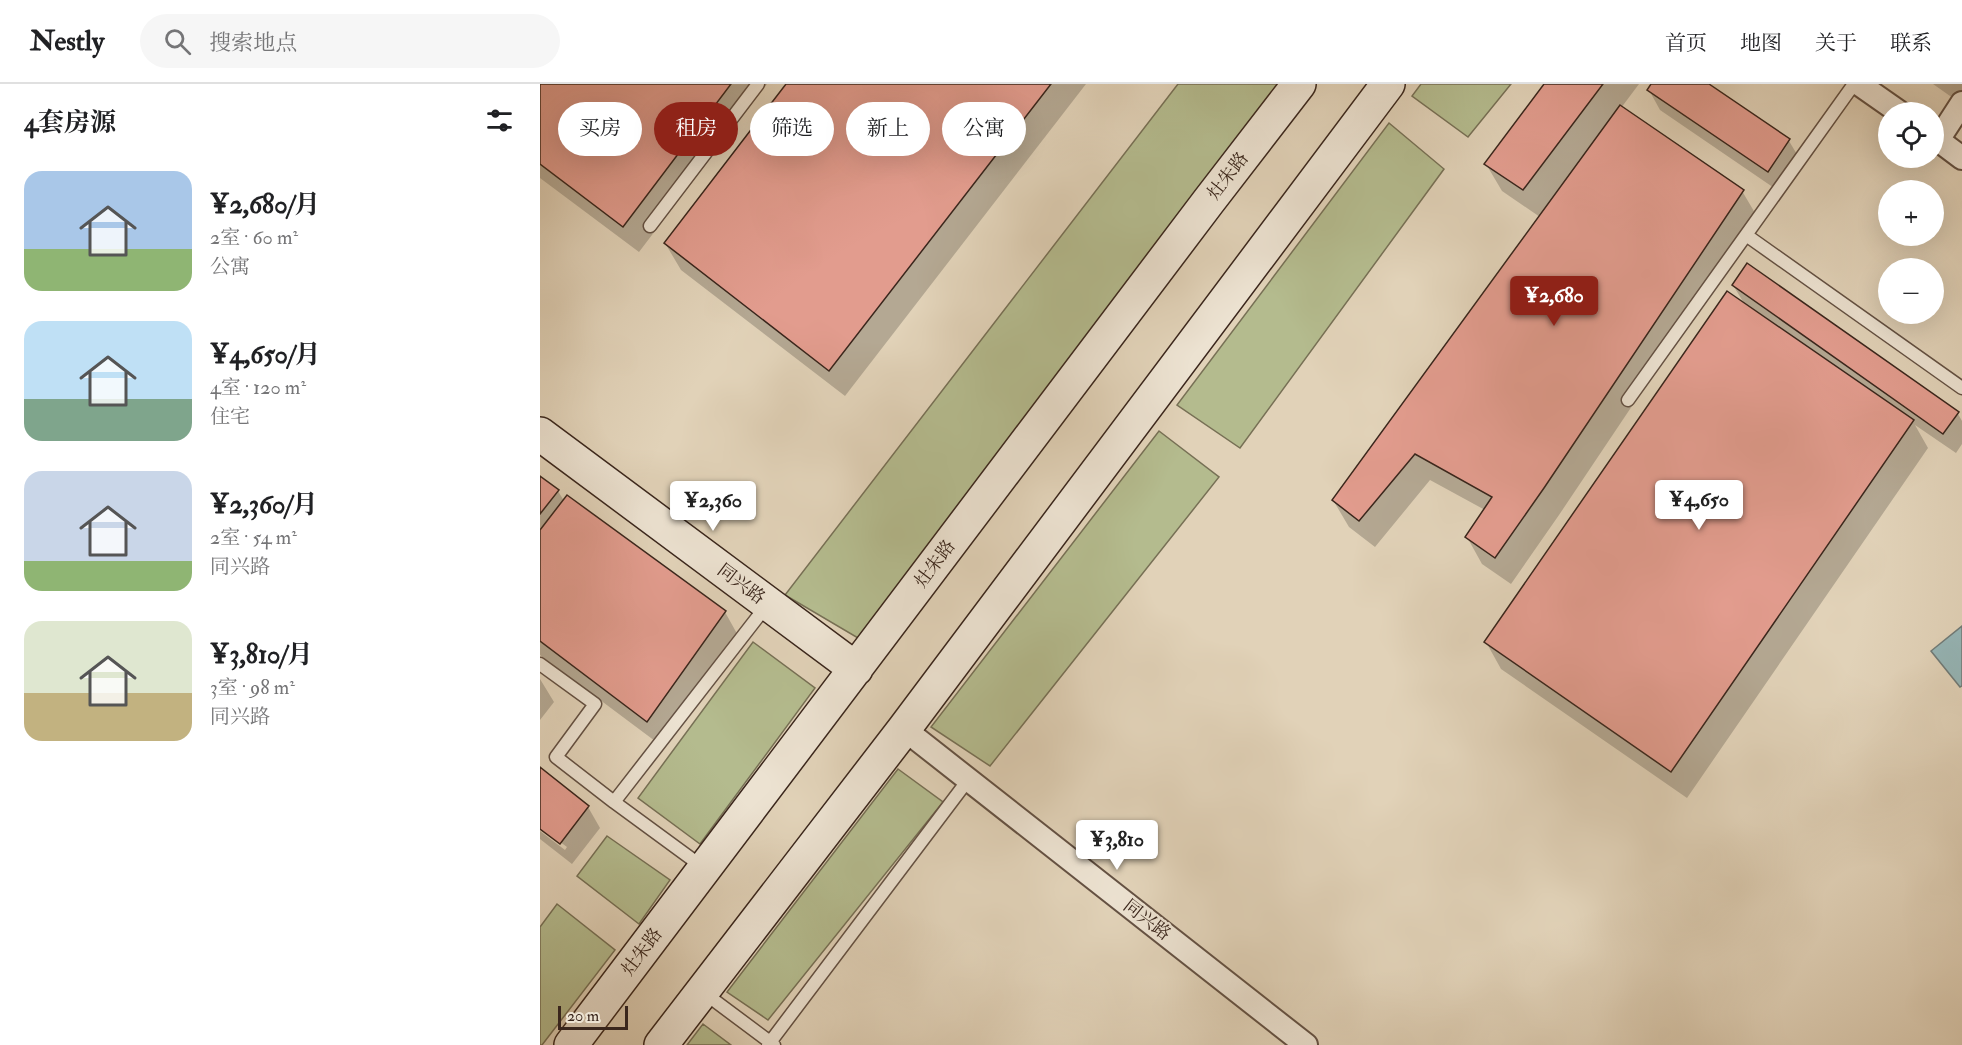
<!DOCTYPE html>
<html lang="zh">
<meta charset="utf-8">
<style>
:root{--surface:#fff;--page:#f6f6f6;--text:#202124;--muted:#757577;--line:#e0e0e0;--accent:#8f2418}
body{margin:0;font-family:"IM FELL Double Pica","Noto Serif SC",serif;background:var(--page);color:var(--text);height:100vh;display:flex;flex-direction:column;font-size:22px;white-space:nowrap}
*{box-sizing:border-box;margin:0}
p{font-size:20px;color:var(--muted)}
.icon{flex:none;width:33px;height:33px;fill:none;stroke:currentColor;stroke-width:2;stroke-linecap:round;stroke-linejoin:round}
.map{position:relative;flex:1;overflow:hidden}
.drawer{display:flex;flex-direction:column;background:var(--surface);width:540px}
.drawer>*{flex:none}
.hud{position:absolute;left:18px;top:18px;width:570px;height:54px;display:flex;gap:12px}
.buttons{position:absolute;left:1338px;top:18px;display:grid;gap:12px}
.buttons a{display:grid;place-items:center;width:66px;height:66px;border-radius:50%;background:var(--surface);box-shadow:0 6px 24px #0002;font-size:30px}
.scale{position:absolute;left:18px;bottom:15px;width:70px;box-sizing:border-box;padding-left:6px;border:3px solid #3a261c;border-top:0;font-size:16px;line-height:21px;white-space:nowrap;color:#3a261c;-webkit-text-stroke:4px #ece2d1;paint-order:stroke}
.price{position:absolute;translate:-50% -51px;padding:0 14px;border-radius:6px;background:#fff;color:#222;font-size:20px;line-height:39px;filter:drop-shadow(0 2px 3px #0008)}
.price::after{content:'';position:absolute;left:50%;top:36px;width:18px;height:14px;margin-left:-9px;background:inherit;clip-path:polygon(0 0,100% 0,50% 100%)}
.price.on{background:var(--accent);color:#fff}
ul{padding:0;list-style:none}
li{display:flex;align-items:center;gap:18px;height:150px;padding:0 24px}
li span{display:grid;place-items:center;flex:none;width:168px;height:120px;border-radius:18px;color:#555}
li>.icon{margin-inline-start:auto}
span .icon{width:72px;height:72px;fill:#fffc;stroke-width:1}
li b{font-size:26px}
h2{display:flex;justify-content:space-between;align-items:center;height:72px;padding:0 24px;font-size:26px}
.pill{padding:0 21px;border-radius:27px;background:var(--surface);box-shadow:0 6px 24px #0002;font-size:21px;line-height:54px}
.pill.on{background:var(--accent);color:#fff}
header{display:flex;align-items:center;gap:36px;box-sizing:border-box;height:84px;padding:0 30px;background:var(--surface);border-bottom:2px solid var(--line)}
header strong{font-size:28px}
nav{display:flex;gap:33px;margin-inline-start:auto;font-size:21px}
.search{width:420px;height:54px;background:var(--page);display:flex;align-items:center;gap:15px;box-sizing:border-box;padding:0 21px;border-radius:33px;color:var(--muted);font-size:22px}
main{display:flex;flex:1;min-height:0}
.map>svg:first-child{display:block}
.green{fill:#b4bb8e;stroke:#777055;stroke-width:1.5}
.water{fill:#96b6b7;stroke:#717c79;stroke-width:1.5}
.shadow{fill:#0003}
.building{fill:#e29c8e;stroke:#3a261c;stroke-width:1.5}
.lines{fill:none;stroke-linecap:round;stroke-linejoin:round}
.lane-casing{stroke:#645143;stroke-width:15}
.street-casing{stroke:#645143;stroke-width:26}
.secondary-casing{stroke:#3a261c;stroke-width:36}
.lane{stroke:#ece2d1;stroke-width:12}
.street{stroke:#ece2d1;stroke-width:22}
.secondary{stroke:#ece2d1;stroke-width:33}
.labels{text-anchor:middle;dominant-baseline:central;stroke-width:4.5;stroke-linejoin:round;paint-order:stroke}
.street-label{font-size:18px;fill:#3a261c;stroke:#ece2d1}
</style>
<header>
<strong>Nestly</strong>
<div class="search"><svg class="icon" aria-label="search" viewBox="0 0 24 24"><circle cx="10" cy="10" r="6"/><path d="M15 15l6 6"/></svg>搜索地点</div>
<nav><a>首页</a><a>地图</a><a>关于</a><a>联系</a></nav>
</header>
<main>
<section class="drawer">
<h2>4套房源<svg class="icon" aria-label="filters" viewBox="0 0 24 24"><path d="M4 7h16M4 17h16"/><circle cx="9" cy="7" r="2"/><circle cx="15" cy="17" r="2"/></svg></h2>
<ul>
<li><span style="background:linear-gradient(#a9c7e8 65%,#8fb573 0)"><svg class="icon" aria-label="home" viewBox="0 0 24 24"><path d="M3 11l9-7 9 7M6 9v11h12V9"/></svg></span><div><b>¥2,680/月</b><p>2室 · 60 m²</p><p>公寓</p></div></li>
<li><span style="background:linear-gradient(#bfe0f5 65%,#7fa58c 0)"><svg class="icon" aria-label="home" viewBox="0 0 24 24"><path d="M3 11l9-7 9 7M6 9v11h12V9"/></svg></span><div><b>¥4,650/月</b><p>4室 · 120 m²</p><p>住宅</p></div></li>
<li><span style="background:linear-gradient(#c9d6e8 75%,#8fb573 0)"><svg class="icon" aria-label="home" viewBox="0 0 24 24"><path d="M3 11l9-7 9 7M6 9v11h12V9"/></svg></span><div><b>¥2,360/月</b><p>2室 · 54 m²</p><p>同兴路</p></div></li>
<li><span style="background:linear-gradient(#dfe7d0 60%,#c2b280 0)"><svg class="icon" aria-label="home" viewBox="0 0 24 24"><path d="M3 11l9-7 9 7M6 9v11h12V9"/></svg></span><div><b>¥3,810/月</b><p>3室 · 98 m²</p><p>同兴路</p></div></li>
</ul>
</section>
<div class="map">
<svg width="1422" height="961" viewBox="0 0 1422 961">
<rect width="100%" height="100%" fill="#e1d2b8"/>
<filter id="stains"><feTurbulence type="fractalNoise" baseFrequency=".00333" numOctaves="4"/><feColorMatrix values="0 0 0 0 .2 0 0 0 0 .09 0 0 0 0 .02 0 0 0 .5 -.17"/></filter>
<radialGradient id="worn" r=".72"><stop offset=".6" stop-color="#630" stop-opacity="0"/><stop offset="1" stop-color="#630" stop-opacity=".3"/></radialGradient>
<path class="green" d="M638 0H738L318 554 245 511Z
M881 0H971L928 53 872 12Z
M849 39 904 85 700 364 637 321Z
M619 347 679 393 450 682 391 643Z
M213 558 275 604 160 760 98 714Z
M358 685 403 718 228 936 187 908Z
M67 752 130 796 99 840 37 792Z
M17 820 75 866 2 961H0V843Z
M163 940 191 961H147Z"/>
<path class="water" d="M1422 542V602L1420 603 1391 567Z"/>
<path class="shadow" d="M0 0H227L99 168 0 94Z
M248 0H546L305 312 141 186 125 159Z
M1006 0H1099L1081 24 1202 107 1218 134 1019 431 971 500 942 480 927 453 945 426 890 396 835 463 809 443 793 416 1000 133 962 107 946 80Z
M1112 0H1166L1249 57 1261 77 1240 108 1120 26 1109 6Z
M1393 0H1422V16L1420 19Z
M1193 201 1418 330 1422 337V360L1416 369 1375 341 1388 364 1147 714 961 585 946 558 1205 221Z
M0 393 18 407 24 417 185 528 200 555 123 663 0 571Z
M0 595 14 618 0 636Z
M0 685 48 723 60 744 32 780 0 755V747L25 766 27 763 0 743Z"/>
<path class="building" d="M0 0H191L83 143 0 80Z
M246 0H511L289 287 124 159Z
M1004 0H1063L983 106 944 80Z
M1111 0H1169L1250 55 1228 88 1107 6Z
M1080 21 1204 106 1004 404 955 474 925 453 952 413 875 370 819 437 792 416Z
M1207 179 1419 328 1403 350 1192 201Z
M1187 207 1374 336 1131 688 944 558Z
M0 392 19 406 0 430Z
M27 411 186 527 107 638 0 557V446Z
M0 683 49 722 20 760 0 745Z"/>
<g class="lines">
<defs>
<path id="lane" d="M110 142 218 0
M1206 151 1422 304
M1088 316 1314 0
M0 580 55 620 16 673 74 718
M164 784 74 718 227 521
M163 908 234 961
M228 961 428 696"/>
<path id="street" d="M1319 0 1359 28
M1394 53 1422 74
M1398 56 1422 19
M364 645 766 961"/>
<path id="secondary" d="M0 350 316 585
M31 961 668 118 759 0
M121 961 364 645 848 0"/>
</defs>
<use href="#lane" class="lane-casing"/>
<use href="#street" class="street-casing"/>
<use href="#secondary" class="secondary-casing"/>
<use href="#lane" class="lane"/>
<use href="#street" class="street"/>
<use href="#secondary" class="secondary"/>
</g>
<g class="labels">
<g class="street-label">
<text transform="translate(688 92) rotate(-52)">灶朱路</text>
<text transform="translate(395 480) rotate(-53)">灶朱路</text>
<text transform="translate(201 500) rotate(37)">同兴路</text>
<text transform="translate(607 836) rotate(38)">同兴路</text>
<text transform="translate(102 868) rotate(-53)">灶朱路</text>
</g>
</g>
<rect width="100%" height="100%" filter="url(#stains)"/>
<rect width="100%" height="100%" fill="url(#worn)"/>
</svg>
<div class="buttons">
<a><svg class="icon" aria-label="locate" viewBox="0 0 24 24"><circle cx="12" cy="12" r="6"/><path d="M12 2v4M12 18v4M2 12h4M18 12h4"/></svg></a>
<a>+</a>
<a>−</a>
</div>
<div class="scale">20 m</div>
<b class="price on" style="left:1014px;top:243px">¥2,680</b>
<b class="price" style="left:1159px;top:447px">¥4,650</b>
<b class="price" style="left:173px;top:448px">¥2,360</b>
<b class="price" style="left:577px;top:787px">¥3,810</b>
<div class="hud">
<a class="pill">买房</a>
<a class="pill on">租房</a>
<a class="pill">筛选</a>
<a class="pill">新上</a>
<a class="pill">公寓</a>
</div>
</div>
</main>
